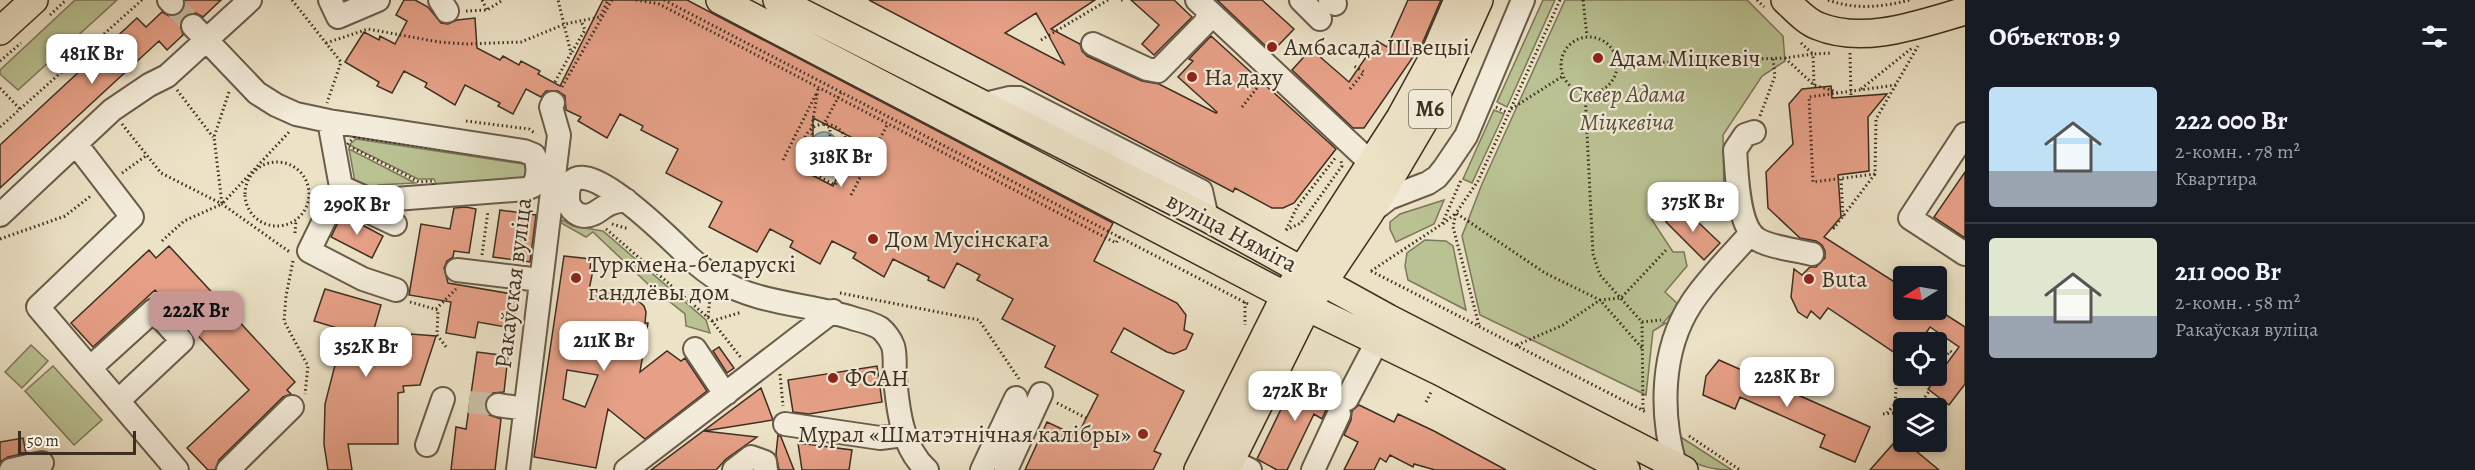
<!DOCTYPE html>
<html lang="ru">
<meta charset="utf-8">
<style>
:root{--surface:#171b24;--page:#242831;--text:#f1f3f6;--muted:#9ea1a6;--line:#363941;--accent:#c59692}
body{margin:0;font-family:Alegreya,serif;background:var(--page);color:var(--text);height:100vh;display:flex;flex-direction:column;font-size:22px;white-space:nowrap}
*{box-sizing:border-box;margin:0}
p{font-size:20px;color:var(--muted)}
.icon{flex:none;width:33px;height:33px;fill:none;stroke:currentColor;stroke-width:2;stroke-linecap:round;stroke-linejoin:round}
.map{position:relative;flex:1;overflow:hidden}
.panel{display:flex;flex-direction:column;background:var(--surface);width:510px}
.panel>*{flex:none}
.needle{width:39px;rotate:259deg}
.buttons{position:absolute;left:1893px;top:266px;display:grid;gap:12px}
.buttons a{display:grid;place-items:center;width:54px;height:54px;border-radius:6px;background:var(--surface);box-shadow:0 3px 9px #0003;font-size:30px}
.scale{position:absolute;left:18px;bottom:15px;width:118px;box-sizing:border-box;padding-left:6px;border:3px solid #3d2f20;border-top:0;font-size:16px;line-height:21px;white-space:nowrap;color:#3d2f20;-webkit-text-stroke:4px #f3ecda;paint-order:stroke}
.price{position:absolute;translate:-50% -51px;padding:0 14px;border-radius:12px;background:#fff;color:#222;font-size:20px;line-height:39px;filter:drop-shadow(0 2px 3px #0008)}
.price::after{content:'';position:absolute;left:50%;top:36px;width:18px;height:14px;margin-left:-9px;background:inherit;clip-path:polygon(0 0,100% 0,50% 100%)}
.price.current{background:var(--accent);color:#111}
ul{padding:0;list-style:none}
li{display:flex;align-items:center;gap:18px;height:150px;padding:0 24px}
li+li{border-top:2px solid var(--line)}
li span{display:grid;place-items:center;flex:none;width:168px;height:120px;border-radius:6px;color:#555}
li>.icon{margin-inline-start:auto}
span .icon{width:72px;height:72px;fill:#fffc;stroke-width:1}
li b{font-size:26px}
h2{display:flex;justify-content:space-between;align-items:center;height:72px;padding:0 24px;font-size:26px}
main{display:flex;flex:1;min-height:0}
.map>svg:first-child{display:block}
.green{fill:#bac293;stroke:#7c785a;stroke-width:1.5}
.water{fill:#9abcbc;stroke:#75847e;stroke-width:1.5}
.building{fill:#e6a087;stroke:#3d2f20;stroke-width:1.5;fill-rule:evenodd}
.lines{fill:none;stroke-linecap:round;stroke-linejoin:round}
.minor-tunnel{stroke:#c9bea5;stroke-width:22;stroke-dasharray:22 11;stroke-linecap:butt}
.minor-casing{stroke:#695c4a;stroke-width:26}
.major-casing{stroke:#3d2f20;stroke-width:30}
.path{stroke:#3d2f20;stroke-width:3;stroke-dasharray:1.5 3;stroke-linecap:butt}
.minor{stroke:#f3ecda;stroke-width:22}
.major{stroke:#ece2c6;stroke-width:27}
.poi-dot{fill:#8f2418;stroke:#f3ecda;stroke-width:2}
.labels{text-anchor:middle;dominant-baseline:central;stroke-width:4.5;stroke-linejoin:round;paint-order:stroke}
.shield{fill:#f3ecda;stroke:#746858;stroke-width:1.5}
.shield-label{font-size:22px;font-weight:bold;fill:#3d2f20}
.poi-label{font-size:24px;fill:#3d2f20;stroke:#f3ecda;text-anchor:start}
.park-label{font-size:24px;font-style:italic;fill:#564c37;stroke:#f3ecda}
.street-label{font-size:24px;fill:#3d2f20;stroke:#f3ecda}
</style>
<main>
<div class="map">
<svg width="1965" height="470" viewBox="0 0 1965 470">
<rect width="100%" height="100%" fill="#ece2c6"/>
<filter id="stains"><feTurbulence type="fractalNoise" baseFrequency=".00333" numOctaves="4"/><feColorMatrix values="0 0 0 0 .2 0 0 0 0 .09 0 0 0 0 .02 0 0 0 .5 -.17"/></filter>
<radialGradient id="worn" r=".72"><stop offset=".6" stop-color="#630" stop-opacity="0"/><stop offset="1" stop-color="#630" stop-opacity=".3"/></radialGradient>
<path class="green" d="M75 0H117L18 90 0 74V70Z
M1543 0H1555L1507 107 1497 102Z
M1565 0H1747L1783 36 1785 61 1762 76 1723 135 1724 198H1674L1652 220 1673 252H1684L1687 266 1665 292 1679 305 1663 323H1666L1653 331 1646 395 1480 315 1462 236 1482 184Z
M1494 110 1504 114 1472 183 1463 179Z
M356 139 530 165V178L437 186 434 179H418L353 147 350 144Z
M349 149 415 183 378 185 376 191 355 182Z
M1444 200 1434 224 1396 242 1390 229V222L1400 214Z
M562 220 573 226 603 231 706 320 710 333 686 326 685 314 651 287 593 232 586 237 561 223Z
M1425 240 1446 241 1453 246 1466 310 1408 280 1405 266 1407 253Z
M31 345 48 361 22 388 5 372Z
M53 366 102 420 74 445 25 391Z
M1676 434 1732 470C1707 470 1680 464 1676 434Z"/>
<path class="water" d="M811 145a13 13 0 1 1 26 0a13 13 0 1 1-26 0Z"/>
<path class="building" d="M185 0H221L203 17 196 13 184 16 180 23 183 35 167 50 159 41 0 188V145L137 18 146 27 162 12 169 16 181 13 185 7Z
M404 0H415L428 7 441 23 448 24 457 20 475 18 477 48 500 60 503 56 519 65 521 61 540 71 538 74 560 86 603 0H687L1113 223 1094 261 1177 303 1186 315 1184 330 1193 334 1186 349 1174 354 1167 352 1124 328 1111 352 1184 391 1154 451 1161 454 1153 470H1025L1047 422 1077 436 1098 395 1045 367 1055 346 1002 319 1013 299 977 280 980 275 957 263 944 288 928 280 929 277 893 259 884 277 853 258 856 253 832 241 820 264 790 247 793 241 770 229 757 252 709 227 722 202 666 173 678 149 641 130 643 126 620 114 607 138 578 121 581 117 566 110 565 96 558 91H546L541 97 526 89 513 114 498 106 500 103 465 85 455 105 425 87 427 83 404 71 392 93 377 86 379 82 345 62 364 32 379 40 380 36 395 44 407 21 396 15ZM813 118 855 139 833 186 798 168 813 150Z
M869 0H1095L1051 29 1080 44 1082 51 1087 56 1142 81 1159 84 1216 113 1217 112 1178 77 1193 61 1189 59 1211 36 1336 149 1294 203 1283 208H1272L1235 188 1233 192ZM1036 13 1043 25 1064 64 1005 33Z
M1131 0H1174L1192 17 1154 55 1142 44 1159 25Z
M1217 0H1262L1294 29 1272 52Z
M1408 0H1441L1422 44 1364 128H1353L1292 70 1311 49 1349 82 1377 41 1387 47Z
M1831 86 1832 98 1887 94 1868 117 1869 171 1838 175 1841 217 1824 237 1904 288V309H1937L1965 327V384L1949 405 1928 389 1959 347 1930 327 1920 342H1904V359L1828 308 1820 319 1811 311 1807 318 1798 312 1791 297 1794 269 1802 275 1810 267H1816L1825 258V251L1822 245 1816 241 1800 238 1768 208 1766 172 1793 144 1789 104 1802 89Z
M1965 172V238L1934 217Z
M1681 206 1720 243 1704 260 1666 222Z
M466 207 476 209 469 253 454 251 453 257 447 261 444 268 448 283 518 295 512 328 478 322 475 338 446 333 451 302 409 295 421 224 450 229 454 208Z
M500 210 536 215 530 262 493 257Z
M342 214 383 236 372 258 331 237Z
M169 246 295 382 287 390 291 394 283 397 219 460 215 470H208L187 448 249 390 155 290 93 347 71 323 149 250 156 258Z
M564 256 591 259 590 270H593L589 290 634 297 644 306 646 312 645 323H648L640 372 667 351 681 361 685 358 707 391 645 439 608 409 596 468 534 457ZM567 370 598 375 585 407 563 399Z
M325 289 381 305 369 346 410 341 411 334 436 336 420 385 403 386 404 392 398 393V444H348L352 470H328L324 444 325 404 344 330 314 321Z
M719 347 734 368 727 373 713 351Z
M477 352 508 356 504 392 493 393 487 397 485 404 489 415 501 419 495 470H451L456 427 466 429Z
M1719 360 1870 427 1855 462 1820 447 1825 435 1740 397 1735 409 1703 395 1706 376Z
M877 366 882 402 809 414 793 412 788 380Z
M1304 376 1335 393 1334 402 1327 408 1322 419 1314 414 1287 470H1277L1257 459 1296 378Z
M761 388 773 420 704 431 757 437 726 459 716 470H651Z
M1359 405 1394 422 1398 414 1434 431 1506 470H1435L1414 464 1413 467 1390 455 1386 462 1380 458 1374 470H1344L1358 442 1344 435 1351 420 1352 411Z
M778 435 781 437 794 470H779L776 454Z
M1900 436 1904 441 1939 470H1870Z
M23 438 26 453 8 457 0 462V442Z
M798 443 852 450 849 470H802Z"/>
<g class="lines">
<path class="minor-tunnel" d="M172 3 193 26
M469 402 498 405"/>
<defs>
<path id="minor" d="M169 0 172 3
M330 0 338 17 378 0
M440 0 447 11
M1197 0 1371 163
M1301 0 1320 19
M1330 0 1335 4
M193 26 257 93 276 105 296 114 329 121 524 151 534 155C539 166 539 176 533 186L526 189 382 200 368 199 341 187
M1093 44 1147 69 1158 71 1204 24 1210 13
M985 104 1010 98H1019L1201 191 1207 218
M329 121 341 187 336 196
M1754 132 1745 135 1735 150C1737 172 1737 226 1757 239 1768 247 1797 250 1812 254
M1965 134 1910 218 1965 254
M76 144 132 217 38 307 177 470
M626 200C621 201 617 201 612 203 605 205 600 211 593 214 580 220 568 210 568 198 567 132 679 248 690 258 699 266 709 274 719 280 757 304 812 304 855 319 863 321 873 324 880 328 885 332 891 340 893 346 896 356 894 368 895 378 898 410 902 448 927 470
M1371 212 1389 198 1428 183 1437 177 1445 167 1466 136 1523 0
M0 215 112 110 149 85 167 76 250 0
M395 224 336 196 309 251 363 279 396 290
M457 270 540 280
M695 349 719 385 727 393
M90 368 154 310 182 341 118 401
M1347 399 1378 340
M498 405 525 409
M785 424 880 438 904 435
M427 445 443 399
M1230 460 1250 470
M1675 465C1660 413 1661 350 1691 304 1707 279 1731 256 1751 233
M11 470 42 463
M228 470 292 407
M518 470 559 135 551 107 553 103
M626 470 833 311
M734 470 751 457 765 462 766 470
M982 470 1016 398
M1006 470 1041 394
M1313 470 1339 414"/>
<path id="major" d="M720 0 1307 307 1441 372 1626 470
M777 0 1207 218 1388 318 1684 470
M1785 0C1795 9 1805 21 1818 26 1864 45 1920 24 1965 11
M0 31 34 0
M1198 470 1285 296 1400 118 1433 58 1458 0
M1226 470 1307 307 1370 213 1427 116 1479 0"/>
</defs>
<use href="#minor" class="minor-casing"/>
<use href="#major" class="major-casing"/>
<path class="path" d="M292 0 341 62 327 103
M482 0 487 10
M636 0 659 4 1116 243 1120 236
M664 0 1248 304
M1121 0H1125
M1560 0 1478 181 1456 213 1545 273 1600 300 1642 348
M1583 0 1587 36
M1757 0 1764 7
M1828 0C1855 10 1882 7 1910 0
M466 11 487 10 503 0
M50 15 66 0
M1561 65a28 28 0 1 1 56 0a28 28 0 1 1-56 0Z
M1041 40 1108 0
M326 43 368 29 439 42 466 44 521 42 565 24 600 17 608 0
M1801 43 1813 54 1832 53
M572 52 585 30 581 21
M1850 53 1851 97
M1785 58 1814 85 1837 92
M0 61 21 43
M1618 64 1785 58 1813 54 1814 85
M555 82 571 53 558 0
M1896 85 1809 97 1813 182 1875 174 1876 119 1918 46
M562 87 612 0
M0 88 20 109
M818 89 811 132 815 141 821 143 830 138V128L824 124 841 92
M1350 89 1364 72 1354 66
M1861 89 1912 48
M177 90 213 137
M229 92 214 137 222 204 290 131
M1585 92 1593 254 1600 275 1642 322 1643 411
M1242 107 1261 83
M1496 107 1508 113
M1511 109 1563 76
M1760 116 1775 76 1773 59
M466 121 529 129 536 134
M122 124 161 173 222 204 291 253
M803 146a22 22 0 1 1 44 0a22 22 0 1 1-44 0Z
M0 127 142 0
M354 137 531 161 534 168 532 179 527 182 434 190 432 181 419 182 347 145Z
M783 160 817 92
M245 194a32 32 0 1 1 64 0a32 32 0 1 1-64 0Z
M804 171 807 164 810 172 835 185 836 183
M122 173 147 155
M1841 179 1843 217
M851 195 887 125
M612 224 629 229
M1443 224 1456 213 1453 227 1479 325
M1833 227 1834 228 1875 174
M606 229 712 321 742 359
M1286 230 1301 223 1342 166 1341 161
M1286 230 1297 207 1336 157
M295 233 296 220
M0 239 65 216 92 195
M162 241 184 221 222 204
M482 255 488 211
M293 261 286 296 284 321 308 366 305 394
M1371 271 1646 412
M1371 271 1442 224 1461 180
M840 293 979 320 1019 379
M410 302 438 310 437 335 447 348
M1245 302V325
M436 309 456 289
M708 317 710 297
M712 321 742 312
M1642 322 1661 320
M1517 345 1563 325 1600 300 1621 298 1668 248
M1936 364 1939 366 1950 351 1954 354
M780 374 783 406
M1426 402 1432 390
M1057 403 1086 418
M1917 408 1930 390
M1887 413 1895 404 1896 388
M1883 414 1904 412
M1689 436 1740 470"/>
<use href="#minor" class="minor"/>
<use href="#major" class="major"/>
</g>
<g class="poi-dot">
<circle cx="1272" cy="47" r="6"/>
<circle cx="1598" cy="58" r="6"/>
<circle cx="1192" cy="77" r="6"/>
<circle cx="873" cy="239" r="6"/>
<circle cx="576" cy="278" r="6"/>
<circle cx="1809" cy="279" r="6"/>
<circle cx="833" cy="378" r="6"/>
<circle cx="1143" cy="434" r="6"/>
</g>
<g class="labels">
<rect class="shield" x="1409" y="90" width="42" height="38" rx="4.5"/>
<g class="shield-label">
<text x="1430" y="109">М6</text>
</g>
<g class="poi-label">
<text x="1284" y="47">Амбасада Швецыі</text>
<text x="1610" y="58">Адам Міцкевіч</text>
<text x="1204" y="77">На даху</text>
<text x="885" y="239">Дом Мусінскага</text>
<text x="588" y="264">Туркмена-беларускі<tspan x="588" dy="28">гандлёвы дом</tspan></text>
<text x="1821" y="279">Buta</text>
<text x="845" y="378">ФСАН</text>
<text x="1131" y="434" text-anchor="end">Мурал «Шматэтнічная калібры»</text>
</g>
<g class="park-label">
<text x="1627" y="94">Сквер Адама<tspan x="1627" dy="28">Міцкевіча</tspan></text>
</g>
<g class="street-label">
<text transform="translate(1232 232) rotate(28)">вуліца Няміга</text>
<text transform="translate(513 283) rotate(-83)">Ракаўская вуліца</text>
</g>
</g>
<rect width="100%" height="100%" filter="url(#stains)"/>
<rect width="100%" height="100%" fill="url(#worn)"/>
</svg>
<div class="buttons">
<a><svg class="needle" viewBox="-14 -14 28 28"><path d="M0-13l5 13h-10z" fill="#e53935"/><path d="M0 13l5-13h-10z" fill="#9ea1a6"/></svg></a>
<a><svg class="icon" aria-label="locate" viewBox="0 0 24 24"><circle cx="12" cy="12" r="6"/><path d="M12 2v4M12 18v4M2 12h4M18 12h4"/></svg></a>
<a><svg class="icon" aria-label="layers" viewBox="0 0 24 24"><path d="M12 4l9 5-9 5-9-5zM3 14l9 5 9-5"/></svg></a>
</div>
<div class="scale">50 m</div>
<b class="price" style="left:92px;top:85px">481K Br</b>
<b class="price" style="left:841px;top:188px">318K Br</b>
<b class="price" style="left:1693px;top:233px">375K Br</b>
<b class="price" style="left:357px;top:236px">290K Br</b>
<b class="price current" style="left:196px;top:342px">222K Br</b>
<b class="price" style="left:604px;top:372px">211K Br</b>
<b class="price" style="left:366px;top:378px">352K Br</b>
<b class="price" style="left:1787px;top:408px">228K Br</b>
<b class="price" style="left:1295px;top:422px">272K Br</b>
</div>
<section class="panel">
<h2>Объектов: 9<svg class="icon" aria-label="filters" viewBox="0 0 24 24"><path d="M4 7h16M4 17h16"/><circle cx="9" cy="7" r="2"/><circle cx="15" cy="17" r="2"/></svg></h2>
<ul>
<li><span style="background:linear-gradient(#bfe0f5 70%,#9aa5b1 0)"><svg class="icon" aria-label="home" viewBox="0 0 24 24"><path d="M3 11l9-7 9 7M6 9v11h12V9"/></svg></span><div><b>222 000 Br</b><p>2-комн. · 78 m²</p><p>Квартира</p></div></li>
<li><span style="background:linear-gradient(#dfe7d0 65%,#9aa5b1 0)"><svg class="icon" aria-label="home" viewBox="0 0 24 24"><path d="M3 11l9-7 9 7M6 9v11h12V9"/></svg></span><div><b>211 000 Br</b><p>2-комн. · 58 m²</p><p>Ракаўская вуліца</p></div></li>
</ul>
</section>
</main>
